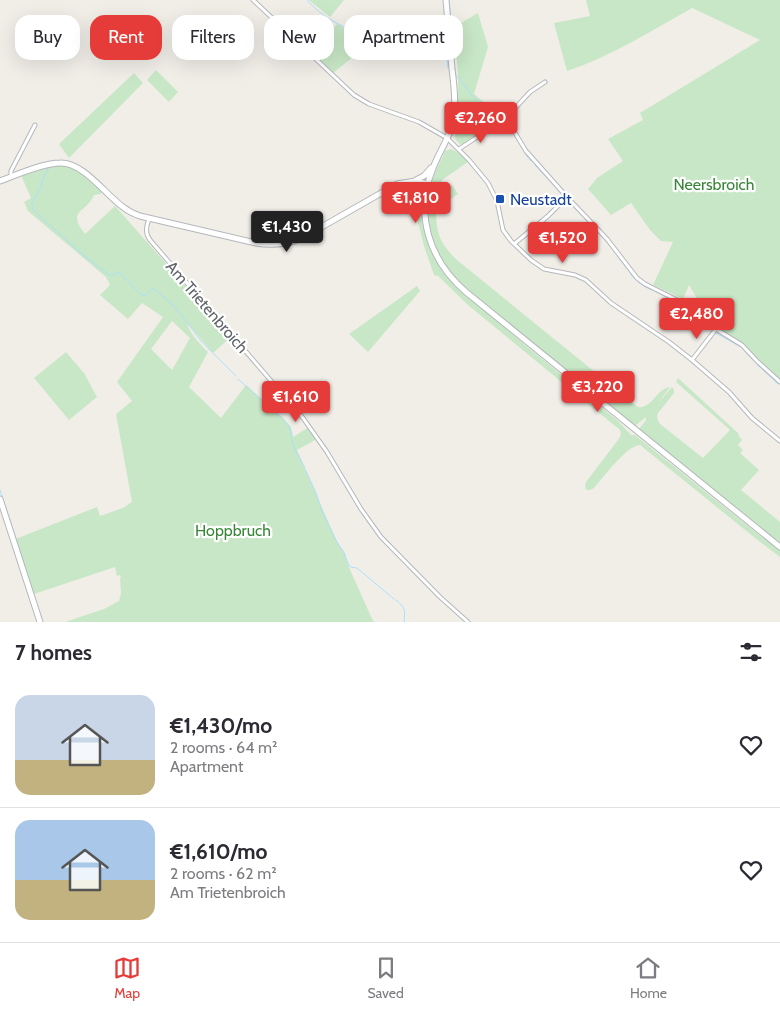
<!DOCTYPE html>
<meta charset="utf-8">
<style>
:root{--surface:#fff;--page:#f7f7f7;--text:#2b2b33;--muted:#7c7c81;--line:#e1e1e2;--accent:#e63c39}
body{margin:0;font-family:Cabin,sans-serif;background:var(--page);color:var(--text);height:100vh;display:flex;flex-direction:column;font-size:19px;white-space:nowrap}
*{box-sizing:border-box;margin:0}
p{font-size:16px;color:var(--muted)}
.icon{flex:none;width:28px;height:28px;fill:none;stroke:currentColor;stroke-width:2;stroke-linecap:round;stroke-linejoin:round}
.map{position:relative;height:622px;overflow:hidden}
.details{display:flex;flex-direction:column;background:var(--surface);flex:1}
.details>*{flex:none}
.guide{position:absolute;left:15px;top:15px;width:500px;height:45px;display:flex;gap:10px}
.price{position:absolute;translate:-50% -42px;padding:0 11px;border-radius:5px;background:var(--accent);color:#fff;font-size:16px;line-height:32px;filter:drop-shadow(0 1px 2px #0008)}
.price::after{content:'';position:absolute;left:50%;top:30px;width:15px;height:11px;margin-left:-8px;background:inherit;clip-path:polygon(0 0,100% 0,50% 100%)}
.price.selected{background:#222;color:#fff}
ul{padding:0;list-style:none}
li{display:flex;align-items:center;gap:15px;height:125px;padding:0 15px}
li+li{border-top:1px solid var(--line)}
li span{display:grid;place-items:center;flex:none;width:140px;height:100px;border-radius:15px;color:#555}
li>.icon{margin-inline-start:auto}
span .icon{width:60px;height:60px;fill:#fffc;stroke-width:1}
li b{font-size:21px}
h2{display:flex;justify-content:space-between;align-items:center;height:60px;padding:0 15px;font-size:21px}
.pill{padding:0 18px;border-radius:15px;background:var(--surface);box-shadow:0 5px 20px #0002;font-size:18px;line-height:45px}
.pill.selected{background:var(--accent);color:#fff}
.dock{display:flex;justify-content:space-around;align-items:center;height:70px;border-top:1px solid var(--line);background:var(--surface);font-size:14px;color:var(--muted)}
.dock a{display:grid;justify-items:center;gap:2px}
.dock .selected{color:var(--accent)}
.map>svg:first-child{display:block}
.green{fill:#c8e7c6;fill-rule:evenodd}
.lines{fill:none;stroke-linecap:round;stroke-linejoin:round}
.stream{stroke:#acdffd;stroke-width:1}
.street-casing{stroke:#b5b8bc;stroke-width:5}
.secondary-casing{stroke:#b4b8bc;stroke-width:7}
.street{stroke:#fff;stroke-width:3}
.secondary{stroke:#fff;stroke-width:5}
.transit-dot{fill:#1a4fb4;stroke:#fff;stroke-width:2}
.labels{text-anchor:middle;dominant-baseline:central;stroke-width:4.5;stroke-linejoin:round;paint-order:stroke}
.park-label{font-size:16px;fill:#398638;stroke:#fff}
.transit-label{font-size:16px;fill:#164399;stroke:#fff;text-anchor:start}
.street-label{font-size:16px;fill:#5f6468;stroke:#fff}
</style>
<div class="map">
<svg width="780" height="622" viewBox="0 0 780 622">
<rect width="100%" height="100%" fill="#f1eee8"/>
<path class="green" d="M309 0H344L330 17Z
M586 0H780V381L762 365 744 345 714 327 689 285 683 299 653 285 673 242 661 241 650 230 631 203 611 215 588 189 597 178 623 161 608 139 643 120 640 113 760 40 692 8C651 31 612 56 567 71L554 23 590 16Z
M478 13 488 47 474 94 501 117 463 144 461 145 456 140 455 137 461 107V105L458 104V75L454 27Z
M337 24 344 28 346 25 367 34 393 40 446 49V51L394 44 381 52 356 34 353 57 333 73 310 51Z
M156 70 178 92 169 102 147 80Z
M134 73 143 83 69 158 59 144Z
M451 149 459 153 468 162 442 180 439 193 452 185 458 194 436 209C436 233 440 244 457 260L638 407C652 409 657 388 670 387L658 403 672 387 674 390V393L658 413C656 417 658 421 660 424L703 458 730 430 676 382 678 378 739 434 738 435 742 440 738 445 743 450 740 453 759 470 741 490 780 522V543L639 429 646 420V417L635 426 465 288C455 277 445 267 438 254 426 231 424 200 434 175 437 167 442 159 445 151Z
M53 164H70L104 190 100 194 94 195C86 214 66 209 85 234L115 206 231 337 213 353 187 323C190 334 200 344 208 352L189 387 221 418 246 385 283 418 291 427 293 437 309 427 317 439 297 450 337 542 345 553 347 563 373 621 375 622H65L104 609 119 601 121 593 120 579H121L120 575 117 576 115 567 31 595 13 540 97 507 100 516 123 508 132 502 116 414 132 401 117 382 163 317 142 303 128 319 100 295 110 285 106 277 28 211 24 202 31 198 20 173ZM172 321 190 338 172 370 151 349Z
M419 188 422 189 424 230 430 250 445 275 474 301 525 345 618 421 631 435H635L764 539 780 549V557L755 538 640 445C627 445 603 478 594 488L590 490H586L585 486 586 482 618 440 621 435 620 430 468 305 438 276 434 275 424 246 416 214Z
M417 286 420 291 368 352 349 334Z
M66 352 84 373 97 397 69 420 34 378Z"/>
<g class="lines">
<path class="stream" d="M307 0C321 16 338 25 358 33 366 37 372 40 381 41
M449 0 454 49
M384 42 444 51
M446 51 448 68
M456 75 494 123
M526 155 531 161
M535 165 548 179
M49 167 42 181 41 188 32 202V209L83 255 111 276 119 272 139 293 145 296 152 289H154L172 304 183 317 201 341 236 376
M552 183 564 197
M567 200 575 207
M599 233 610 246
M614 251 617 254
M618 257 622 262
M623 263 627 269
M629 271 632 276
M633 277 636 280
M638 282 647 288
M648 288 652 290
M655 291 668 298
M670 299C680 304 686 312 695 317
M697 319 713 330
M716 333 739 346
M743 349 755 362
M757 365 761 368
M762 369 778 384
M238 379 281 417 290 428 292 438
M292 440 293 445 305 468
M306 471 316 493 322 511 337 542 344 553 349 566 351 567 357 568 394 599
M0 490 23 560
M396 600C406 608 405 610 404 622"/>
<defs>
<path id="street" d="M253 0 354 95 369 104 419 122 447 138 469 160 488 183 497 201 503 230 511 241 531 260 544 269 575 275 586 280 611 303 669 342 692 360 729 392 752 418 780 441
M506 118 526 151 567 197 607 239 637 278 645 284 679 301 689 311 716 329 742 345 757 361 780 382
M459 149 506 118 530 92 545 82
M11 176V171L35 125
M149 219C146 227 145 233 150 240L303 418 327 452 361 509 381 537 440 597 468 622
M514 244 548 216 567 197
M692 360 716 329"/>
<path id="secondary" d="M446 0C448 23 450 46 452 69 454 84 456 99 454 115 452 134 440 150 433 168 414 214 429 260 466 292L780 547
M416 180 424 176 431 168
M0 181C16 175 43 163 60 163 83 162 105 194 123 207 128 211 134 214 140 216L256 243C273 246 289 244 304 237L397 184 415 181 428 184
M0 499 40 622"/>
</defs>
<use href="#street" class="street-casing"/>
<use href="#secondary" class="secondary-casing"/>
<use href="#street" class="street"/>
<use href="#secondary" class="secondary"/>
</g>
<rect class="transit-dot" x="495" y="194" width="10" height="10" rx="2.5"/>
<g class="labels">
<g class="park-label">
<text x="714" y="184">Neersbroich</text>
<text x="233" y="530">Hoppbruch</text>
</g>
<g class="transit-label">
<text x="510" y="199">Neustadt</text>
</g>
<g class="street-label">
<text transform="translate(207 307) rotate(49)">Am Trietenbroich</text>
</g>
</g>
</svg>
<b class="price" style="left:481px;top:144px">€2,260</b>
<b class="price" style="left:416px;top:224px">€1,810</b>
<b class="price selected" style="left:287px;top:253px">€1,430</b>
<b class="price" style="left:563px;top:264px">€1,520</b>
<b class="price" style="left:697px;top:340px">€2,480</b>
<b class="price" style="left:598px;top:413px">€3,220</b>
<b class="price" style="left:296px;top:423px">€1,610</b>
<div class="guide">
<a class="pill">Buy</a>
<a class="pill selected">Rent</a>
<a class="pill">Filters</a>
<a class="pill">New</a>
<a class="pill">Apartment</a>
</div>
</div>
<section class="details">
<h2>7 homes<svg class="icon" aria-label="filters" viewBox="0 0 24 24"><path d="M4 7h16M4 17h16"/><circle cx="9" cy="7" r="2"/><circle cx="15" cy="17" r="2"/></svg></h2>
<ul>
<li><span style="background:linear-gradient(#c9d6e8 65%,#c2b280 0)"><svg class="icon" aria-label="home" viewBox="0 0 24 24"><path d="M3 11l9-7 9 7M6 9v11h12V9"/></svg></span><div><b>€1,430/mo</b><p>2 rooms · 64 m²</p><p>Apartment</p></div><svg class="icon" aria-label="heart" viewBox="0 0 24 24"><path d="M12 20l-8-8c-3-5 5-10 8-4 3-6 11-1 8 4z"/></svg></li>
<li><span style="background:linear-gradient(#a9c7e8 60%,#c2b280 0)"><svg class="icon" aria-label="home" viewBox="0 0 24 24"><path d="M3 11l9-7 9 7M6 9v11h12V9"/></svg></span><div><b>€1,610/mo</b><p>2 rooms · 62 m²</p><p>Am Trietenbroich</p></div><svg class="icon" aria-label="heart" viewBox="0 0 24 24"><path d="M12 20l-8-8c-3-5 5-10 8-4 3-6 11-1 8 4z"/></svg></li>
</ul>
</section>
<nav class="dock">
<a class="selected"><svg class="icon" aria-label="map" viewBox="0 0 24 24"><path d="M3 6l6-2 6 2 6-2v14l-6 2-6-2-6 2zM9 4v14M15 6v14"/></svg>Map</a>
<a><svg class="icon" aria-label="saved" viewBox="0 0 24 24"><path d="M7 4h10v16l-5-4-5 4z"/></svg>Saved</a>
<a><svg class="icon" aria-label="home" viewBox="0 0 24 24"><path d="M3 11l9-7 9 7M6 9v11h12V9"/></svg>Home</a>
</nav>
